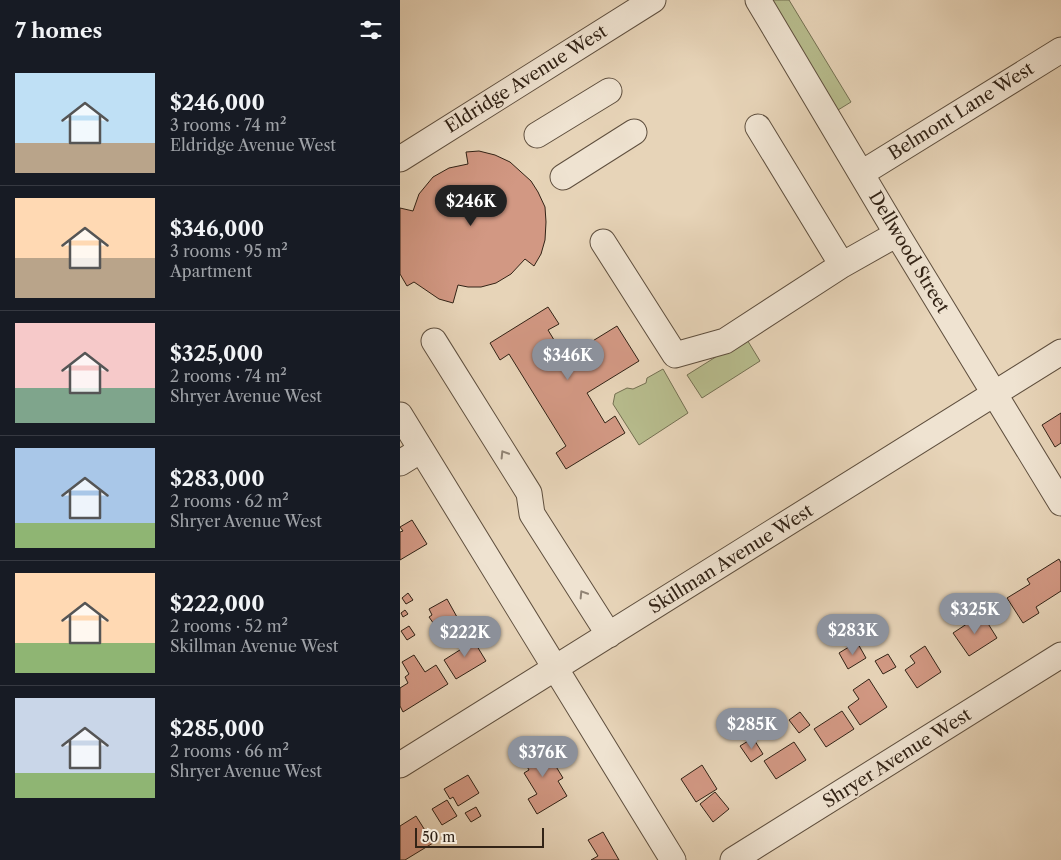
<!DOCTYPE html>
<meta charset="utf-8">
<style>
:root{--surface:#171b24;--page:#242831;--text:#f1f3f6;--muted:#9ea1a6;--line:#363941;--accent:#8c9099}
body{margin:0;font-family:"Libre Caslon Text",serif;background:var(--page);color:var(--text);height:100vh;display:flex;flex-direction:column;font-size:19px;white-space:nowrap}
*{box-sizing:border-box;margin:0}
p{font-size:16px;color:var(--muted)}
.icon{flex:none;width:28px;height:28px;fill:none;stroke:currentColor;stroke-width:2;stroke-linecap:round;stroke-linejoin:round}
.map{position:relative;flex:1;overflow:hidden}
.details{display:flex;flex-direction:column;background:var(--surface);width:400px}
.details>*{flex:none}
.scale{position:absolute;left:15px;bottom:12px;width:129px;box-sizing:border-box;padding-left:5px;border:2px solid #322316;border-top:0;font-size:14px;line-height:18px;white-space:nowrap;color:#322316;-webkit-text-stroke:4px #efe3d1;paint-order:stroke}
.price{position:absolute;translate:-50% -42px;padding:0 11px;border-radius:18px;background:var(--accent);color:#fff;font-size:16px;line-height:32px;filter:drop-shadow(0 1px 2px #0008)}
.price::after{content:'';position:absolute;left:50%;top:30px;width:15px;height:11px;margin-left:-8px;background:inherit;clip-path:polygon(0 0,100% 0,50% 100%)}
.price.on{background:#222;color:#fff}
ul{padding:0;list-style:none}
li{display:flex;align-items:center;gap:15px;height:125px;padding:0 15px}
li+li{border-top:1px solid var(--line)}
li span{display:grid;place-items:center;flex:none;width:140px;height:100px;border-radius:0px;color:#555}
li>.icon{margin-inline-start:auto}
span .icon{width:60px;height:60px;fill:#fffc;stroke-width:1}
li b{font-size:21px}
h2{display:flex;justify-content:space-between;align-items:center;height:60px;padding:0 15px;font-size:21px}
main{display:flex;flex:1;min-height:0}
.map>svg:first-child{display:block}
.green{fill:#b7bc8d;stroke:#747052}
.building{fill:#d29883;stroke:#322316}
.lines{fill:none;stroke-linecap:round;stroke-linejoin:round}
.minor-casing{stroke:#5f4f3e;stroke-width:27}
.minor{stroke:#efe3d1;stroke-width:25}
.oneway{stroke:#908374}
.labels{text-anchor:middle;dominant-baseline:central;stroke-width:4;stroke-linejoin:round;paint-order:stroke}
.street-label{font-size:18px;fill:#322316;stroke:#efe3d1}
</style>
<main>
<section class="details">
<h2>7 homes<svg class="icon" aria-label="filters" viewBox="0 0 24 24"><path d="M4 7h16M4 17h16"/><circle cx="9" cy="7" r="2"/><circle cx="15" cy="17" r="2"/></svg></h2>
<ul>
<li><span style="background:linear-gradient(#bfe0f5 70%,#b9a48a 0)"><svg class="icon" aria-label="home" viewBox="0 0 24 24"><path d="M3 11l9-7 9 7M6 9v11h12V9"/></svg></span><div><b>$246,000</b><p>3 rooms · 74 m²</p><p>Eldridge Avenue West</p></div></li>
<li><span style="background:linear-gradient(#ffd9b3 60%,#b9a48a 0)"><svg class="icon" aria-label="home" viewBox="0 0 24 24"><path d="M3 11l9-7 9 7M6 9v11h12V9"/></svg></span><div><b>$346,000</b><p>3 rooms · 95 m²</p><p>Apartment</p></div></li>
<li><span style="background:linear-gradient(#f6c9c9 65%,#7fa58c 0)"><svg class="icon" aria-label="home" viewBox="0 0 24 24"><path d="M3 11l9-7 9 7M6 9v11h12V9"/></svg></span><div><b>$325,000</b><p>2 rooms · 74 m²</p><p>Shryer Avenue West</p></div></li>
<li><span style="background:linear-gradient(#a9c7e8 75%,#8fb573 0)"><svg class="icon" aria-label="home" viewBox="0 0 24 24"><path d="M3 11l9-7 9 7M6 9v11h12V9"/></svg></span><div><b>$283,000</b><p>2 rooms · 62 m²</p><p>Shryer Avenue West</p></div></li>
<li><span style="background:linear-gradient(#ffd9b3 70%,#8fb573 0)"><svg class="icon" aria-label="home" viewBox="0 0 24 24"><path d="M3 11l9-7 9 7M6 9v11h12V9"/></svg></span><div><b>$222,000</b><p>2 rooms · 52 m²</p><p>Skillman Avenue West</p></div></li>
<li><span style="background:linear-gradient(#c9d6e8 75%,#8fb573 0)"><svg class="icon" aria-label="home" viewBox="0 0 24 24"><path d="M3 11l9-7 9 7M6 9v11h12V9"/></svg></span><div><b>$285,000</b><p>2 rooms · 66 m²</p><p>Shryer Avenue West</p></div></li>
</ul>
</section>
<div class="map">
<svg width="661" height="860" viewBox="0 0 661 860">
<rect width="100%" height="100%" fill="#e7d4b8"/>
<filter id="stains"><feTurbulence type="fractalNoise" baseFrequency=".004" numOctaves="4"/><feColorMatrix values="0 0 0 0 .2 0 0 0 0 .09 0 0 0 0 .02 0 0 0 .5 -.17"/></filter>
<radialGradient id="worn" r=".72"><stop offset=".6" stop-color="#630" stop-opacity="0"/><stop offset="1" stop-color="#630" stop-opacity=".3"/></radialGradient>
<path class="green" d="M372 0H389L451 102 438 110Z
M346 338 360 361 302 398 287 375Z
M263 369 288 413 239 445 213 404 215 394 227 388 233 389 246 383 247 378Z"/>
<path class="building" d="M79 151 95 155 110 162 131 181 138 192 145 207 146 222 145 240 141 254 134 266 125 259 111 274 96 283 81 287H68L58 285 53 303 39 299 14 282 7 286 0 274V208L13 211 19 194 33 177 49 168 68 164 66 152Z
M148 307 159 324 148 330 165 358 217 326 239 361 187 393 205 423 215 416 225 433 166 469 156 453 166 446 109 354 100 360 90 343Z
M661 413V443L655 447 642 425Z
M12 520 27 544 0 560V532L3 531 0 527Z
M659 559 661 563V591L636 607 639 613 623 623 607 598 630 584 627 579Z
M8 593 13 600 6 604 2 598Z
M47 599 57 617 39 627 38 626 36 627 29 617 32 615 29 609Z
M5 610 8 614 3 617 1 613Z
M582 614 597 638 569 656 553 633Z
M9 626 15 635 7 640 1 631Z
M69 633 86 661 56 679 44 660 63 648 58 640Z
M457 642 466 658 448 669 439 653Z
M525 646 541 672 517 688 505 670 515 663 510 656Z
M488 654 496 667 483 674 475 661Z
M14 655 25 672 36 665 48 684 3 712 0 706V688L8 683 5 677 9 674 2 662Z
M469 679 487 707 460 725 448 707 459 699 453 690Z
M442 711 454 729 426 747 414 729Z
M400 712 410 725 399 733 389 720Z
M353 738 363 754 351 762 340 746Z
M141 742 163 778 158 781 167 796 137 814 128 799 137 794 124 773 129 770 120 754Z
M394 742 406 760 376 779 364 761Z
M302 765 317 789 296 802 281 779Z
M68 775 79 793 58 806 53 797 50 799 44 789Z
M315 792 329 809 313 822 300 804Z
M47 800 57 816 42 825 32 809Z
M76 807 81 816 71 822 65 813Z
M16 816 33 843 5 860H0V826Z
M203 832 219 860H191L198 856 188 840Z"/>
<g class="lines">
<defs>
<path id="minor" d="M358 0 497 234 661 503
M358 127 442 265
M137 135 209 91
M0 159 253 0
M462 173 661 50
M163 177 234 132
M203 242 275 355 325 341 442 265 497 234
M34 341 129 493 132 514 209 635
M0 415 273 860
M0 463 21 450
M0 765 661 352
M333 860 661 655"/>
</defs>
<use href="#minor" class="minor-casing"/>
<use href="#minor" class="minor"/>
</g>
<defs><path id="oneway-chevron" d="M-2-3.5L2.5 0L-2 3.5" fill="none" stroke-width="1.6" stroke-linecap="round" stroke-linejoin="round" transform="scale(1.25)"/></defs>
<g class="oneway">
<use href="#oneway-chevron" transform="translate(104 454) rotate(-122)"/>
<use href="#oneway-chevron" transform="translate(183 594) rotate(-122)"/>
</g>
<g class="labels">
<g class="street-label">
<text transform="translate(126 79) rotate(-32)">Eldridge Avenue West</text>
<text transform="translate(561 111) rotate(-32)">Belmont Lane West</text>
<text transform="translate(509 252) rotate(59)">Dellwood Street</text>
<text transform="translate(331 559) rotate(-32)">Skillman Avenue West</text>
<text transform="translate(497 758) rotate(-32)">Shryer Avenue West</text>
</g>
</g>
<rect width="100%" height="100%" filter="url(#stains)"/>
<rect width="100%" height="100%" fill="url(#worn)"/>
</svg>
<div class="scale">50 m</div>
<b class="price on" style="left:71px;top:227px">$246K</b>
<b class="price" style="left:168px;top:381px">$346K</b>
<b class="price" style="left:575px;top:635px">$325K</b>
<b class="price" style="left:453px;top:656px">$283K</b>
<b class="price" style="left:65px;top:658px">$222K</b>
<b class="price" style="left:352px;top:750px">$285K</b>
<b class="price" style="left:143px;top:778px">$376K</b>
</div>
</main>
